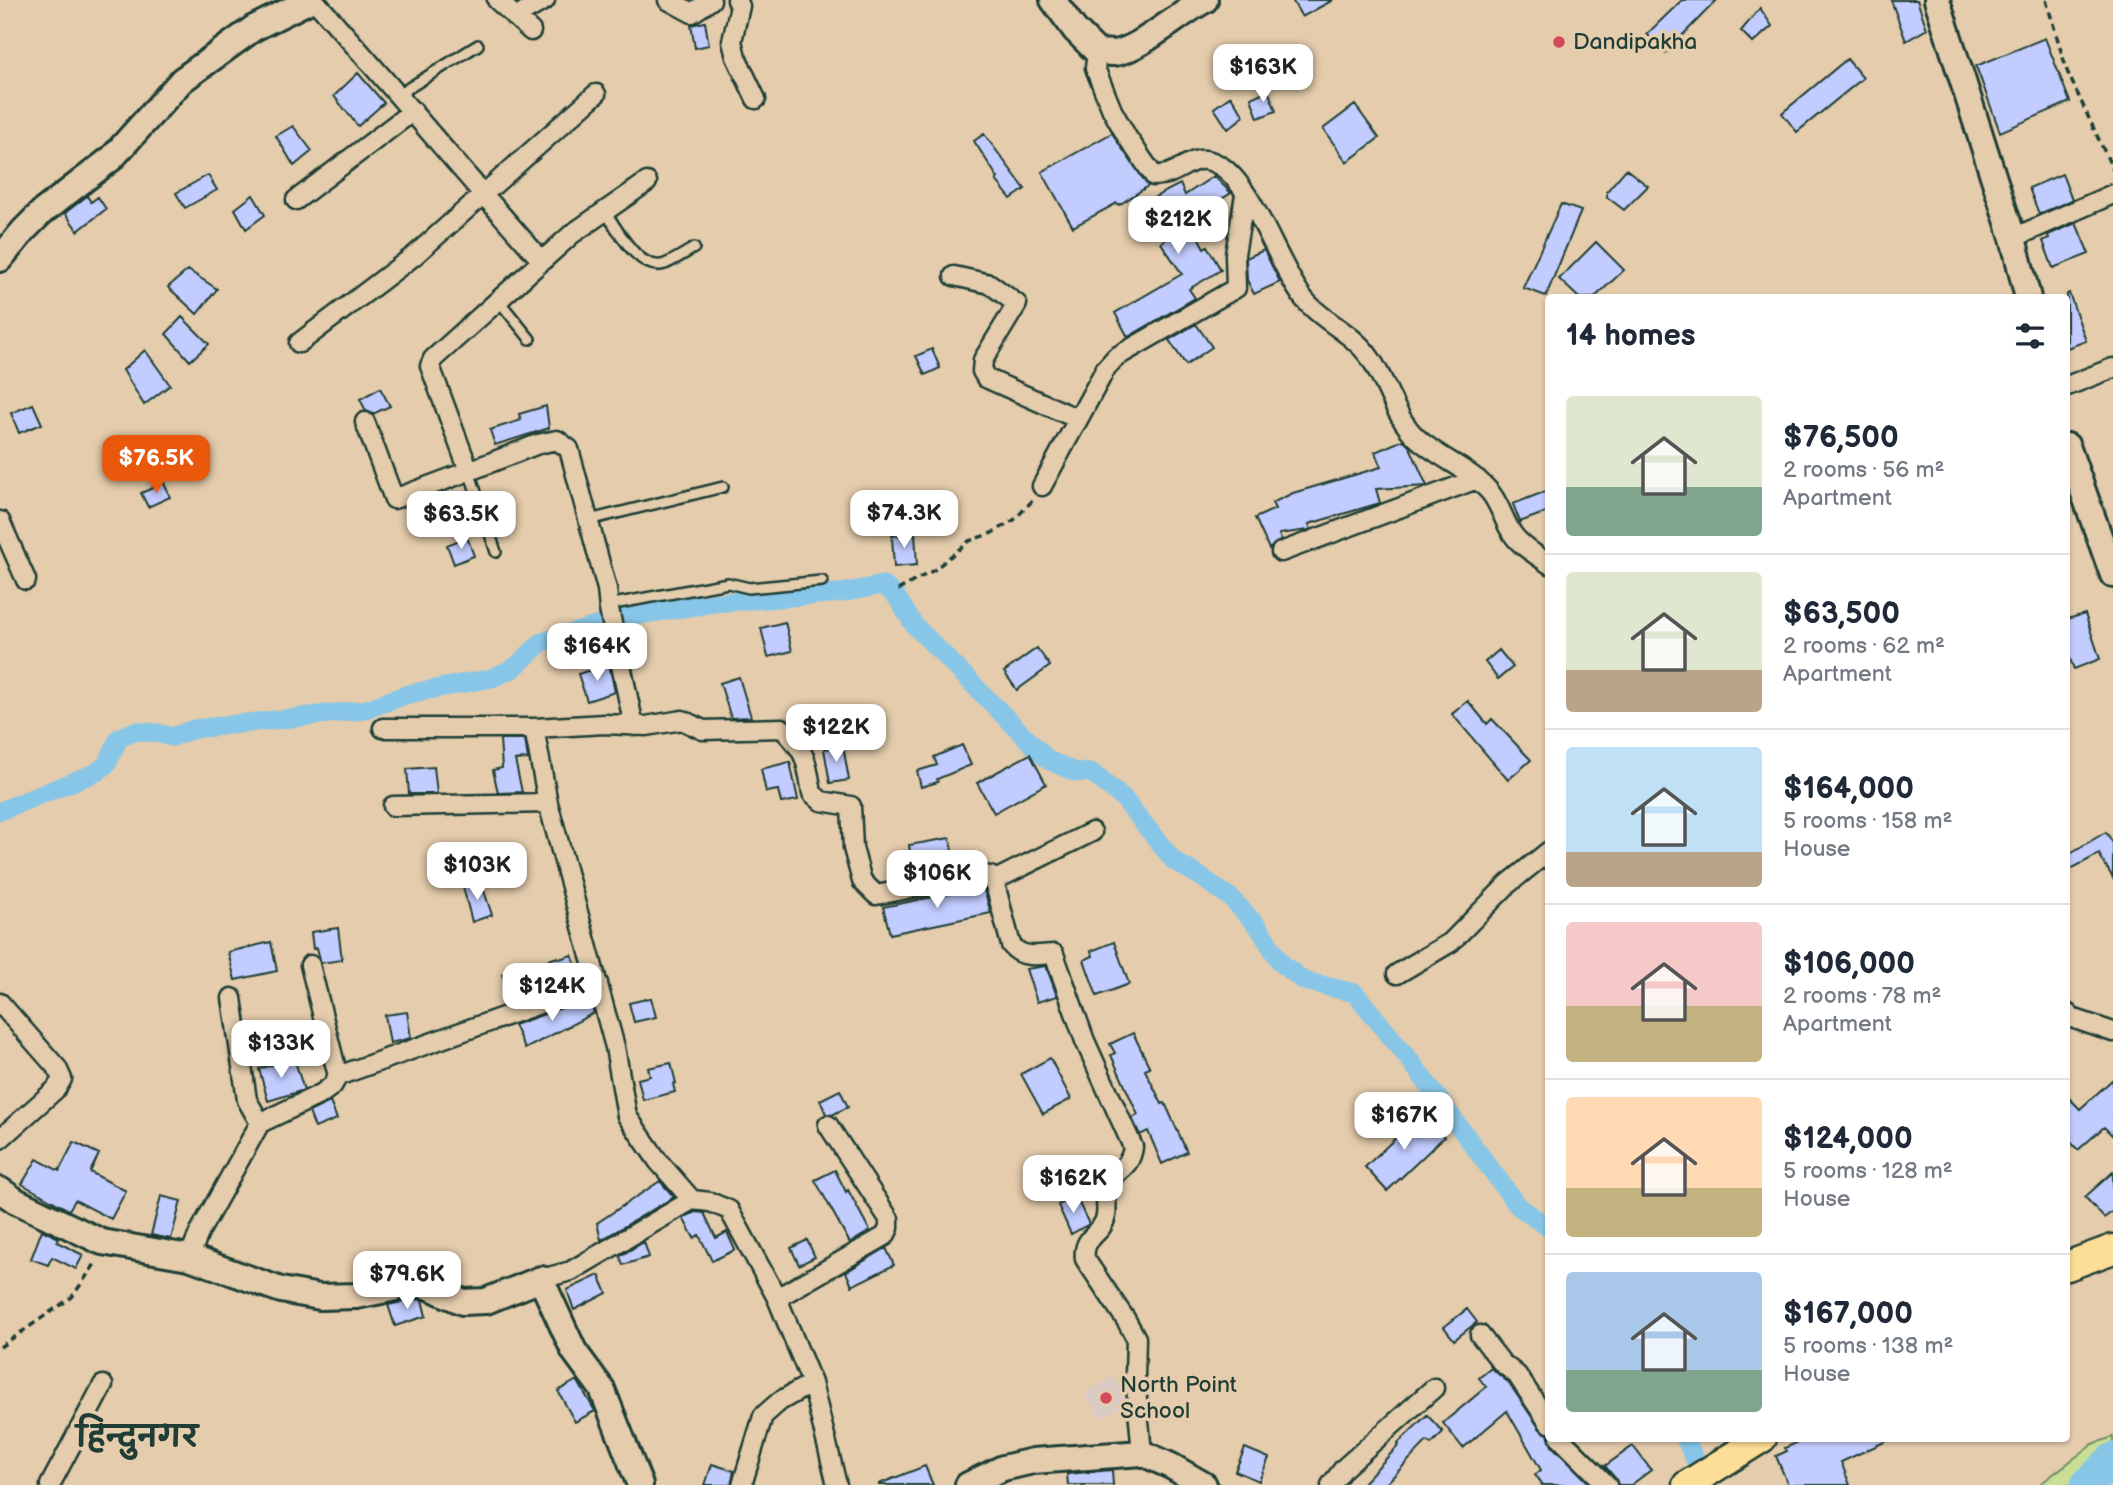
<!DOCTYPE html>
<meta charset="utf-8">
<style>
:root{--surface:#fff;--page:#f6f6f7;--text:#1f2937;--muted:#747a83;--line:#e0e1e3;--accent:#ea580c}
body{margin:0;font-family:"Balsamiq Sans","Playpen Sans Deva",sans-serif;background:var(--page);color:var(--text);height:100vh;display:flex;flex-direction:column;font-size:26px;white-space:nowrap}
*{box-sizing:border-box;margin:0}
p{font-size:23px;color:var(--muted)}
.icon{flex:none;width:38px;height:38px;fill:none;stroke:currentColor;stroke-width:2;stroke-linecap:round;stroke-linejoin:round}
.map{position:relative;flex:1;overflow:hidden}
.details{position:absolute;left:1545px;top:294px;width:525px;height:1148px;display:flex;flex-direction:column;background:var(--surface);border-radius:7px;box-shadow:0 2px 5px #0004}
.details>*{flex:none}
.price{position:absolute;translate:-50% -60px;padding:0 16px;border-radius:14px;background:#fff;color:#222;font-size:23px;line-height:46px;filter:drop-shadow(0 2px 4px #0008)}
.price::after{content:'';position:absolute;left:50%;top:42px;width:21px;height:16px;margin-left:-10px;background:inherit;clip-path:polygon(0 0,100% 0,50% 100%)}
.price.on{background:var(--accent);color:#fff}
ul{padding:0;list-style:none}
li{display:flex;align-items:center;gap:21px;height:175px;padding:0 21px}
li+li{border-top:2px solid var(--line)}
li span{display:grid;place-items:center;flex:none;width:196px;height:140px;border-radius:7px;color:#555}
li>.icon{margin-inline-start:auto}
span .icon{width:84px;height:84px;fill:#fffc;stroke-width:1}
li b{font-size:30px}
h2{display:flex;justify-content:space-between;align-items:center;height:84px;padding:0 21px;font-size:30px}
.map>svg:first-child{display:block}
.built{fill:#daccc5}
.grass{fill:#c9df94;stroke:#748e64;stroke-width:2}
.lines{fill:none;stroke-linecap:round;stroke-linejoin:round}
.canal{stroke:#88c6e8;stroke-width:19}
.river{stroke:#88c6e8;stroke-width:33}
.building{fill:#c2ccfe;stroke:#1f3d34;stroke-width:2}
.lane-casing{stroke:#1f3d34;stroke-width:14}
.street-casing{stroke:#1f3d34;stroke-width:23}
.secondary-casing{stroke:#1f3d34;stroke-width:30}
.primary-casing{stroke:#1f3d34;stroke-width:33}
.path{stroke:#1f3d34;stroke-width:3.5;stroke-dasharray:7 5;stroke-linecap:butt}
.lane{stroke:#e4ccac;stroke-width:9}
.street{stroke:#e4ccac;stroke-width:18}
.secondary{stroke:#e4ccac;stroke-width:24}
.primary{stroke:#fdde96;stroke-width:28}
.poi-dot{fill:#d1495b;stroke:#e4ccac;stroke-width:2.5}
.labels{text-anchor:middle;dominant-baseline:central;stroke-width:7;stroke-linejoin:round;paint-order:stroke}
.poi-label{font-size:23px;fill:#1f3d34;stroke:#e4ccac;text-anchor:start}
.district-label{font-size:30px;font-weight:bold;fill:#1f3d34;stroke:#e4ccac}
</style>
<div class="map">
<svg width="2113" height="1485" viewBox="0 0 2113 1485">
<rect width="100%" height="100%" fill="#e4ccac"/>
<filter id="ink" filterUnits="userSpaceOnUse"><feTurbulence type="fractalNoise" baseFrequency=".0143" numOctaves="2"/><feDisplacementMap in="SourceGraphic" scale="14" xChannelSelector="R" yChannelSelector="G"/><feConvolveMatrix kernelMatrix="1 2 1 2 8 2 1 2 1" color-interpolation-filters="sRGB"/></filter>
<g filter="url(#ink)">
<path class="built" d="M1114 1377 1127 1404 1101 1418 1084 1393Z"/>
<path class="grass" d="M2113 1437V1485H2039L2093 1444Z"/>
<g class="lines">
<path class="canal" d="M0 811 97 772 107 764 119 738 135 731 157 733 172 737 194 729 364 710 408 694 492 678 514 668 542 642 625 617 714 603 841 593 883 585 896 596 914 625 1048 760 1075 772 1092 773 1123 798 1174 861 1198 875 1231 898 1259 928 1281 963 1304 981 1355 993 1412 1063 1518 1206 1549 1228
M1685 1438 1707 1485"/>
<path class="river" d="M2087 1485 2113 1459"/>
</g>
<path class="building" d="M1292 0H1333L1302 17Z
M1682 0H1717L1665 53 1647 34Z
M1891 0H1917L1927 29 1906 41Z
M1760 8 1772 26 1753 43 1741 31Z
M705 22 709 45 695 48 691 25Z
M2045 38 2070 102 2000 132 1976 66Z
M1847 59 1863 78 1797 132 1782 113Z
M358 73 384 103 358 126 334 96Z
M1268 90 1276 111 1258 118 1251 98Z
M1231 96 1244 116 1228 129 1214 108Z
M1355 105 1379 138 1347 162 1323 129Z
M293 126 312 151 294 166 276 136Z
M1112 133 1148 186 1119 205 1117 203 1073 227 1042 172Z
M984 134 1025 189 1011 199 996 180 998 178 974 141Z
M1626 169 1648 186 1624 210 1607 197V191Z
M2062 174 2072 200 2039 214 2029 188Z
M208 175 217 190 185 208 176 193Z
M1214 176 1231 193 1189 220 1204 248 1207 246 1221 270 1189 289 1195 298 1128 337 1115 313 1182 274 1161 243 1174 233 1155 197 1180 184 1185 195Z
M253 195 265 215 246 229 235 209Z
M87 196 91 202 98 197 106 209 78 231 65 213Z
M1561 204 1581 211 1546 296 1523 288Z
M2076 223 2089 254 2053 268 2043 241 2049 238 2048 235Z
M1596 242 1624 270 1594 298H1579L1559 279Z
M1264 250 1280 282 1254 294 1247 280 1246 258Z
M188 270 217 289 197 314 168 287Z
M2069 293 2086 341 2067 348V294Z
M182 317 209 344 190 361 166 334Z
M1196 324 1212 347 1186 365 1169 340Z
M932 349 940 368 925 375 916 356Z
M145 350 170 385 144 405 123 370Z
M380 388 390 406 373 414 366 411 360 399Z
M33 404 42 424 19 433 11 413Z
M546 406 549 428 495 445 490 430 521 420 519 414Z
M1403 440 1410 447 1427 486 1376 489 1380 503 1309 524 1311 529 1308 530 1279 534 1281 540 1269 549 1255 518 1275 509 1272 503 1293 493 1381 467 1375 452Z
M164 483 170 497 148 507 141 493Z
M1549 490V511L1520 522 1513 504Z
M915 534 917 565 894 567 892 536Z
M467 537 474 556 454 564 447 545Z
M2085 614 2100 659 2074 669 2067 651V619Z
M785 622 792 651 768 657 761 628Z
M1037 648 1050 666 1017 690 1004 672Z
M1499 650 1513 667 1498 679 1485 662Z
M609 664 615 692 587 701 578 674Z
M739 677 751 717 731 718 720 683Z
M1468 701 1487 724 1492 719 1531 760 1508 780 1452 714Z
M500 739H525L528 759 515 760 522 792 498 793 493 770 502 768Z
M962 745 971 765 937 779 938 782 921 787 917 771 937 765 934 757Z
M843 746 849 780 830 783 824 749Z
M1030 754 1046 784 994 813 977 783Z
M790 762 798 800 781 803 778 790 766 792 761 769Z
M434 767 437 794H409L407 769Z
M2106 832 2113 843V878L2099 854 2067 871V855Z
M950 838 953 857 942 859 943 871 913 876 909 845Z
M481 882 492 915 472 922 463 887Z
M983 887 991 913 890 934 883 907Z
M338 928 342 960 321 963 317 948 313 949 311 932Z
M271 942 277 971 235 980 228 952Z
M1114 942 1129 984 1097 996 1084 960 1093 956 1091 951Z
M572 955 580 977 512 1002 502 974 558 957 559 959Z
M1046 966 1057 996 1037 1002 1026 969Z
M589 998 594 1013 525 1049 514 1025Z
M651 998 656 1017 634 1022 629 1003Z
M407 1012 411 1038 390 1043 385 1015Z
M1133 1033 1150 1068 1145 1070 1162 1104 1165 1103 1187 1152 1162 1164 1148 1131 1140 1135 1132 1118 1138 1115 1111 1055 1115 1053 1110 1044Z
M294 1058 304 1090 268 1101 259 1069Z
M1050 1058 1071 1099 1043 1114 1021 1074Z
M671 1063 676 1083 673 1084 675 1092 643 1100 638 1079 650 1076 648 1068Z
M2113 1079V1136L2104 1127 2078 1150 2067 1138V1096L2080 1109Z
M840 1090 848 1107 832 1115 826 1114 820 1100Z
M330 1102 337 1119 315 1128 309 1112Z
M1422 1113 1444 1137 1387 1191 1365 1167Z
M74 1142 99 1154 90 1172 126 1191 111 1219 75 1200 69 1210 22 1184 37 1159 59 1171Z
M835 1170 846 1192 848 1190 870 1231 850 1243 815 1180Z
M2113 1172V1211L2104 1218 2085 1197Z
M660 1181 674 1197 601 1240 597 1223Z
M161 1196 181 1201 171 1239 151 1235Z
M1076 1197 1089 1224 1071 1234 1058 1205Z
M695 1212 704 1213 716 1238 727 1232 735 1250 712 1261 699 1235 694 1238 683 1218Z
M42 1230 59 1238 57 1242 83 1255 76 1269 52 1257 48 1265 31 1259Z
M807 1240 815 1257 799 1265 791 1248Z
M644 1242 649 1257 623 1265 620 1256Z
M886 1248 894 1265 852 1286 846 1272Z
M599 1275 607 1293 574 1310 567 1290Z
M416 1299 422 1300 426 1316 395 1326 388 1305Z
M1467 1309 1477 1322 1454 1340 1444 1327Z
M1491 1368 1509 1383 1540 1429 1548 1434 1552 1446 1591 1485H1542L1535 1475 1541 1470 1507 1411 1463 1448 1443 1423 1486 1387 1479 1378Z
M577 1380 595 1411 575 1422 558 1391Z
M1427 1415 1443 1432 1431 1444 1427 1441 1385 1485H1361L1399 1445 1398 1443Z
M1807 1438H1893L1841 1462 1850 1485H1788L1776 1456 1787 1451 1785 1448Z
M1633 1446 1651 1470 1631 1485H1618L1615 1478 1605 1466Z
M1245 1448 1269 1458 1259 1481 1235 1471Z
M712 1464 734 1471 731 1485H705Z
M925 1466 933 1485H879V1484Z
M1112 1470 1113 1485H1068L1067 1474Z"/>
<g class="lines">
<defs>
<path id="lane" d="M399 94 478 45
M604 210C617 228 639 273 665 264 675 260 685 253 694 248
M499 301 530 339
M469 471 496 552
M589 520 723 487
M608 605 728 583 749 588 822 581"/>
<path id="street" d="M314 0C392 86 465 175 542 261
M497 0 531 31
M668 0 692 13 711 0
M737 0 740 6 732 41 736 57 756 99
M515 17 545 0
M1097 52 1095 68 1112 110 1127 137 1154 176C1159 175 1165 175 1170 173 1188 166 1198 152 1219 165 1253 184 1278 266 1304 299 1322 321 1351 332 1368 355 1387 380 1393 415 1416 437 1438 458 1469 468 1489 491 1500 503 1503 520 1512 533 1520 546 1537 555 1549 564
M296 200 413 111
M2013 238 2113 194
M954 276 990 284 1017 304 983 360 982 371 986 378 1078 419
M299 343 415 255 596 94
M2067 386 2113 368
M365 422 394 499 469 471
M1042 486 1106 368 1116 357 1236 288 1235 254 1245 195
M0 521 26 580
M1281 552 1477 479
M634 726 609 609 607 589 569 449 557 440 538 444 469 471 430 366 433 359 572 234 647 182
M383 728H534L548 803 615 1047 627 1116 658 1161 692 1200 571 1271 541 1279
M534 728 605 724 646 726 682 720 703 730 782 728C807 753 806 759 812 793L821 801 851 806 853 848 862 881 876 895 982 875 990 876 996 888 1011 945C1022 959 1038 955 1054 954L1085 1041 1133 1147C1130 1169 1118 1167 1109 1183 1103 1194 1108 1205 1106 1216 1102 1236 1082 1235 1085 1259L1126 1320 1136 1338 1135 1377 1142 1453
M393 806 548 803
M993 881 1092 832
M310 965 338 1076
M1397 974 1451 942 1508 884 1549 851
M232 998 247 1100 260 1123
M0 1003 57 1068 62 1079 56 1089 0 1139
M2067 1013 2072 1018 2113 1032
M692 1200 710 1202 729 1210 777 1298 812 1383 837 1485
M189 1257 200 1231 260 1123 321 1094 332 1086 338 1076 598 983
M777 1298 885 1236 889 1228V1219L828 1125
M1480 1335 1502 1363 1517 1375 1549 1423
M1560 1438 1607 1485
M50 1485 103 1385
M742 1485 763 1416 780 1401 812 1383
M1331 1485 1344 1468 1434 1388"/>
<path id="secondary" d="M1053 0 1075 30 1097 52C1103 52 1109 53 1114 53 1139 50 1180 13 1205 0
M1937 0 2013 238 2028 298
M0 259 24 230 42 212 112 158 182 80 254 28 310 0
M2067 446 2113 575
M0 1190 16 1201 102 1242 189 1257 281 1290 320 1297 356 1296 416 1284 430 1287 463 1302 486 1301 541 1279 574 1351 602 1389 640 1485
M968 1485 1003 1468 1033 1461 1142 1453 1171 1466 1204 1485"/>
<path id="primary" d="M2067 1266 2113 1249
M1687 1485 1762 1438"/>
</defs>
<use href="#lane" class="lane-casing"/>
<use href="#street" class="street-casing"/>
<use href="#secondary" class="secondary-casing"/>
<use href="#primary" class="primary-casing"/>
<path class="path" d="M2046 0 2067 71 2113 170
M898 590 934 570 969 541 992 533 1014 520 1033 500
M0 1347 72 1297 97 1261"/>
<use href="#lane" class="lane"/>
<use href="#street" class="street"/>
<use href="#secondary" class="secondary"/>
<use href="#primary" class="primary"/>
</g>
</g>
<g class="poi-dot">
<circle cx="1559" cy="42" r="7"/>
<circle cx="1106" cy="1398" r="7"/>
</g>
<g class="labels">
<g class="poi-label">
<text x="1573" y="42">Dandipakha</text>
<text x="1120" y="1385">North Point<tspan x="1120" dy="26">School</tspan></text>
</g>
<g class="district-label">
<text x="137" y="1438">हिन्दुनगर</text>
</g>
</g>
</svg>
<b class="price" style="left:1263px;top:104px">$163K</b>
<b class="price" style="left:1178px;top:256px">$212K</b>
<b class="price on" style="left:156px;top:495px">$76.5K</b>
<b class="price" style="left:904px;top:550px">$74.3K</b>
<b class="price" style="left:461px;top:551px">$63.5K</b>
<b class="price" style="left:597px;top:683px">$164K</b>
<b class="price" style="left:836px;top:764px">$122K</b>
<b class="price" style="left:477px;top:902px">$103K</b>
<b class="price" style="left:937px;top:910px">$106K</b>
<b class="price" style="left:552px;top:1023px">$124K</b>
<b class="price" style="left:281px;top:1080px">$133K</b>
<b class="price" style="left:1404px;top:1152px">$167K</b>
<b class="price" style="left:1073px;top:1215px">$162K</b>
<b class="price" style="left:407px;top:1311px">$79.6K</b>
<section class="details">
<h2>14 homes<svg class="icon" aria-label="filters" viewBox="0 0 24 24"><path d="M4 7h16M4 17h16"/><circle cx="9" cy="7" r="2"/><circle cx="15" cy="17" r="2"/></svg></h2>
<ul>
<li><span style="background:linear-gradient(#dfe7d0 65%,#7fa58c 0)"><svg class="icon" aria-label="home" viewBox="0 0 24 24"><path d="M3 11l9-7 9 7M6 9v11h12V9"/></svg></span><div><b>$76,500</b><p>2 rooms · 56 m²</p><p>Apartment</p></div></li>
<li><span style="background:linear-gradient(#dfe7d0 70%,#b9a48a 0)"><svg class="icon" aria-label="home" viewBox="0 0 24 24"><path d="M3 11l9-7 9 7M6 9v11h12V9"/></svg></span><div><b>$63,500</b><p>2 rooms · 62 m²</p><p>Apartment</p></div></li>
<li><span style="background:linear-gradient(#bfe0f5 75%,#b9a48a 0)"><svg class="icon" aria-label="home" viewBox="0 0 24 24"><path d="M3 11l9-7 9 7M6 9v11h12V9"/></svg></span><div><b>$164,000</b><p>5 rooms · 158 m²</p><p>House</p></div></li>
<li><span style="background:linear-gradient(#f6c9c9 60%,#c2b280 0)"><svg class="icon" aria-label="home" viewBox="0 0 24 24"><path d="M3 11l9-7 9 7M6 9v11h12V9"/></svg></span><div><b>$106,000</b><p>2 rooms · 78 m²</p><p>Apartment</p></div></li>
<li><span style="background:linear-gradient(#ffd9b3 65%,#c2b280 0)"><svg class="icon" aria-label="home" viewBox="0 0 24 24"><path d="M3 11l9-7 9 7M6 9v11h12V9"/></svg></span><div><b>$124,000</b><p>5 rooms · 128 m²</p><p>House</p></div></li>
<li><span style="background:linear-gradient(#a9c7e8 70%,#7fa58c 0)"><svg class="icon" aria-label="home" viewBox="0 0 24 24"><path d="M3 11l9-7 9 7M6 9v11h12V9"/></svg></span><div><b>$167,000</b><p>5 rooms · 138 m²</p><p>House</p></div></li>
</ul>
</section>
</div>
